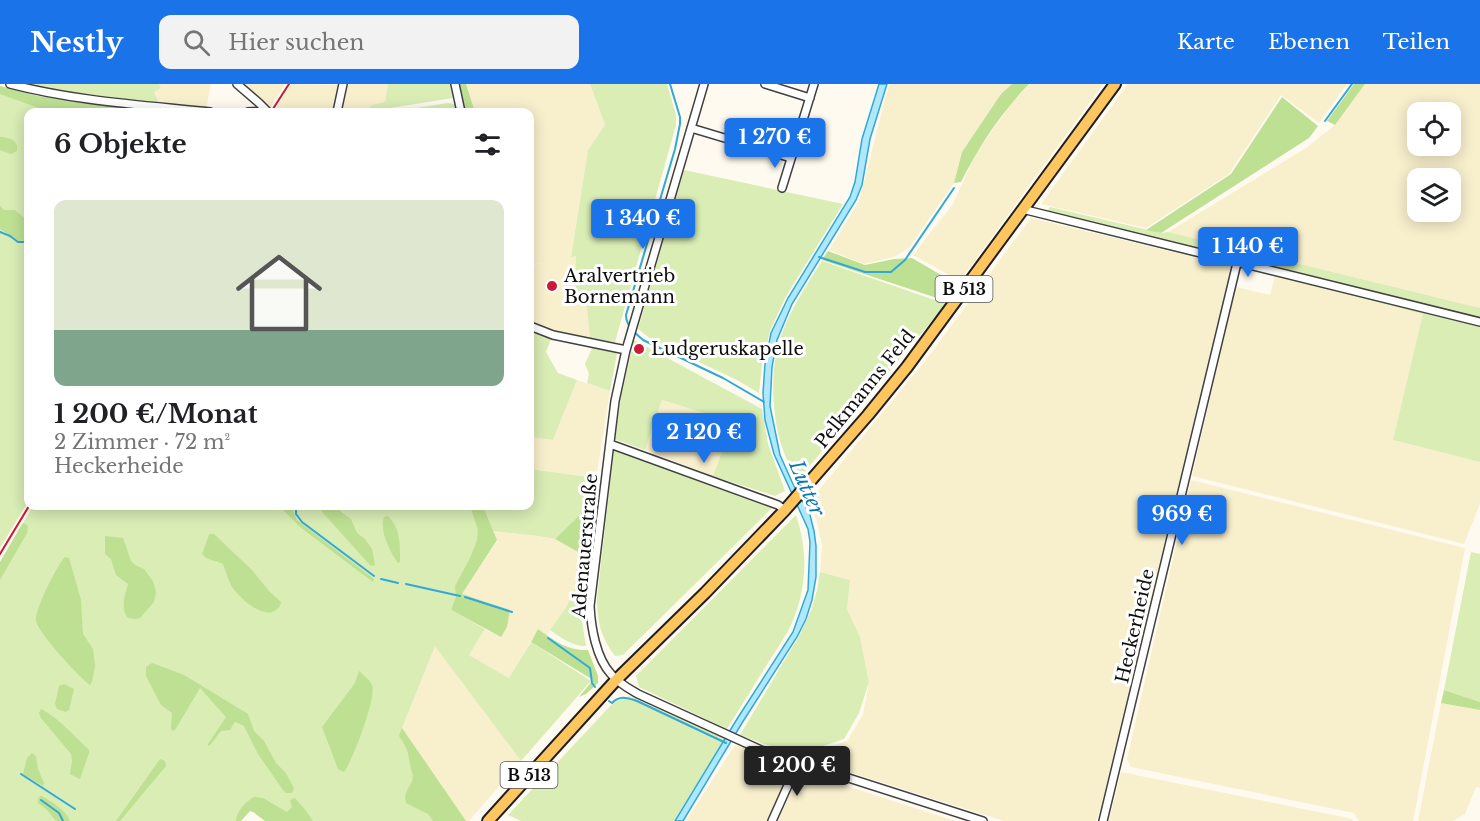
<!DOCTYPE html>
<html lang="de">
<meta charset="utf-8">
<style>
:root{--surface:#fff;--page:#f2f2f2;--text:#202124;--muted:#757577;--accent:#1a73e8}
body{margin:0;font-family:"Libre Baskerville",serif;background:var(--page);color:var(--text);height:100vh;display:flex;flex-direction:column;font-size:22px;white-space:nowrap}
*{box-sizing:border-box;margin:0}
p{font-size:20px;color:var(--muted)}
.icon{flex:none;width:33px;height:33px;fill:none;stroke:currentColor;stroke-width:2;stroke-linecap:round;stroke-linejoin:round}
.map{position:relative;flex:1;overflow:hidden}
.panel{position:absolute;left:24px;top:24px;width:510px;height:402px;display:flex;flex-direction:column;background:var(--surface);border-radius:12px;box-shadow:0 3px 15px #0003}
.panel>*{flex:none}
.controls{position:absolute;left:1407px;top:18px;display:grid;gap:12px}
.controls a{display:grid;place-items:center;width:54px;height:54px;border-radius:12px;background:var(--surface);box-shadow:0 3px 15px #0003;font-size:30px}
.price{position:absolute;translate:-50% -51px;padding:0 14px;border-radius:6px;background:var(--accent);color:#fff;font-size:20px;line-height:39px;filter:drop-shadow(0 2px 3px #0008)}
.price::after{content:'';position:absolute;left:50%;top:36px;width:18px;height:14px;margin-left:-9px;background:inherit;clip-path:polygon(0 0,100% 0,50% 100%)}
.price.on{background:#222;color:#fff}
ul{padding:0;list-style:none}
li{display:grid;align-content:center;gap:12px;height:318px;padding:0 30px}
li span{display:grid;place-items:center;height:186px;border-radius:12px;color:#555}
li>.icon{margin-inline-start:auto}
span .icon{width:108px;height:108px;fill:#fffc;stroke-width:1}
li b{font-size:26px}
h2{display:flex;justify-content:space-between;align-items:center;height:72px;padding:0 30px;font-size:26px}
header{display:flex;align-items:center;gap:36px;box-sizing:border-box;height:84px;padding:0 30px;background:var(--accent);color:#fff}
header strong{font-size:28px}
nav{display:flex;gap:33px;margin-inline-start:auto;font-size:21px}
.search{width:420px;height:54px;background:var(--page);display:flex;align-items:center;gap:15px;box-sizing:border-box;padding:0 21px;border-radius:12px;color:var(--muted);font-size:22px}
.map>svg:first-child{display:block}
.farmland{fill:#f8efcd;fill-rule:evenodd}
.green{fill:#d9edb5}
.forest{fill:#bee093}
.water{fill:#afe8fb;stroke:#30a9d9;stroke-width:1.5}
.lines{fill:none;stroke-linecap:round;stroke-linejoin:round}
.stream{stroke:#30a9d9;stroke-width:2}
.street-casing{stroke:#414141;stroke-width:10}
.primary-casing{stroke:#1f1f1f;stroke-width:14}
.street{stroke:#fff;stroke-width:7}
.primary{stroke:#ffc660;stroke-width:10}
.rail{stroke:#cb1a37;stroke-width:2}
.poi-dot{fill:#cb1a37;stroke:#fff;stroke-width:2}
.labels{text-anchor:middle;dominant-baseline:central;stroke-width:6;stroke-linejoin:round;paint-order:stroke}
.shield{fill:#fff;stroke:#565656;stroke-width:1.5}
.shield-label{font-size:16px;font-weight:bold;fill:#0e0e0e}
.poi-label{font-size:18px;fill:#0e0e0e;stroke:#fff;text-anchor:start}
.street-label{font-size:18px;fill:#0e0e0e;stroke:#fff}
.water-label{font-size:20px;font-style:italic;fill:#0c79ac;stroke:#fff}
</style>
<header>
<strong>Nestly</strong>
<div class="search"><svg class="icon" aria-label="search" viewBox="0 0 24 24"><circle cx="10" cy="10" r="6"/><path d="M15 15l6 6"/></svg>Hier suchen</div>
<nav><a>Karte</a><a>Ebenen</a><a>Teilen</a></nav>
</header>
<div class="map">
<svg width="1480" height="737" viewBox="0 0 1480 737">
<rect width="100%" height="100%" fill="#fffaf0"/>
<path class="farmland" d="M159 0H211L206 25 160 21 154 8 161 4Z
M241 0H285L269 26Z
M291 0 341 1 334 28H274Z
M345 0H388L385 18 372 22 366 27 341 23Z
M466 0H590L605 41 588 66 571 172H576L575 217 586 216 590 254 548 246 530 238V182L542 179 530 181V28H475Z
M889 0H1012L1001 10 962 68 954 99 909 164 894 173 864 180 829 166 859 117Z
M1030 0H1103L960 197 913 171 953 120 975 71 1012 19Z
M1128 0H1347L1319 39 1281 11 1229 90 1146 144 1041 120Z
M1365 0H1480V224L1168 148 1306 64 1335 41ZM1418 28H1450V62H1418ZM1418 94H1450V128H1418Z
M1031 134 1231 182 1101 723 1096 737H1004L805 674 848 656 863 630 869 598 860 553 847 525 850 496 820 488 822 462 817 437 809 418 926 276Z
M1275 192 1424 230 1393 356 1480 378V420L1464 460 1192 392 1236 203 1270 211Z
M577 296 610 307 596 394 530 385V353L553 356Z
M662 316 733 338 713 392 645 366Z
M1191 396 1465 464 1413 737H1359L1354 729 1131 683 1127 675Z
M493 447 538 452 555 455 580 468 578 497 567 522 547 551 538 545 509 594 469 571 485 545 501 553 462 510 497 457Z
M435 561 521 677 469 737H466L402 644Z
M1441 619 1480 626V704L1476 703 1465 730 1453 737H1418Z
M735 661 790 680V687L768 737H686Z
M800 687 955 737H778Z
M1121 688 1343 733 1352 735 1353 737H1109Z"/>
<path class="green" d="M20 0H159L161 4 154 8 160 21 34 4Z
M388 0H450L453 14 378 26 373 28H340L341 23 366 27 372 21 385 18Z
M590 0H667L676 31V41L615 258 590 254 586 216 575 218 576 172 571 173 588 66 605 41Z
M0 2 37 12 187 28H28V418L0 464Z
M448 19 455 20 456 28H390Z
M684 86 843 120 785 214 770 247 762 280 759 309 737 296 652 256 638 245Z
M1050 123 1161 149 1168 148 1480 224V378L1393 356 1423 230C1296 197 1169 167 1042 135Z
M822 177 946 220 797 397C792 386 786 375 782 363 772 333 770 288 779 258 788 229 806 202 822 177Z
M530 246 552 253 546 268 558 289 577 296 553 356 530 353Z
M634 256 762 325 768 360 785 407 775 412 713 392 733 338 662 316 645 366 614 355 621 313Z
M593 262 609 265 617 269 610 307 587 299 589 290 585 280Z
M614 366 773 423 623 571 615 572C601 553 597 538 597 514Z
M530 385 596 394V415L555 455 538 452 493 447 483 422H530Z
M33 422H478L493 456 451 526 485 545 469 571 509 594 531 558 591 597 521 677 435 562 402 644 466 737H292L261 717 236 737H0V478Z
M796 431C809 470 807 510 788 547 781 559 773 571 766 582 753 603 740 624 727 645L639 603 636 592Z
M1471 468 1480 470V618L1444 606Z
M820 488 850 496 847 525 860 553 869 598 859 629 844 655 799 670 764 660 740 651 798 554 811 527 817 506Z
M585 494 582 537 586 562C571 562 562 554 550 546L567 522 578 497Z
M629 612 725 654 674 737H521L508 731 614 618Z"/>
<path class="forest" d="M457 0H466L475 28H463Z
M1012 0H1029C1001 29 979 62 961 98L954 99 962 68 1001 10Z
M1354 0H1365L1335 41 1327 37Z
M0 2 37 12 163 26 166 28H143L133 25 128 28H50L0 10Z
M1282 13 1318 42 1309 54 1161 149 1146 146 1231 90Z
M0 53C7 53 14 55 17 61V67L11 70 0 66Z
M0 122 4 126H15L28 137V156L19 157 0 145Z
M828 167 865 181 894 175 912 174 958 201 946 217 822 176Z
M596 415 585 494 578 497 580 469 555 455Z
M319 422H339L341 428 351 435 357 449 365 455 372 465 375 481 372 482 369 480 323 429Z
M470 422H483L497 456 462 510 510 526 507 543 501 553 451 526 456 513 455 502 470 474 477 456 478 446Z
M285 424 292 425 297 436 374 495 373 498 300 443 283 426Z
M388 432C401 445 400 461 400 478L398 479C390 468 379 447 384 433Z
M24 439 28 442 27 449 0 496V478L22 440Z
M210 450H214L252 486 269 507 281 518 280 522C278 524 275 527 272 528 259 532 239 513 232 503 228 496 226 488 223 480 216 476 208 477 202 470L209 451Z
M105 452 123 454 131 477 135 481 144 485 153 497 156 508 154 518 140 534 135 535 128 534C120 524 125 511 128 500L116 491 111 475 105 470Z
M65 473 69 474 81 516 83 550 93 565 95 582 92 598 90 601C79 593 39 550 36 537 34 527 57 481 65 473Z
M538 545C554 556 567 567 588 566L598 592V599L586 610 579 613 593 596 531 558Z
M152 579 184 591 248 630 254 647 264 657 276 679 285 688 294 704 292 709H286L283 706 258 670 244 642 236 638 234 639 230 646 221 647 210 661 208 662V660L226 633 200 604 175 646 172 647 171 645 172 629 161 621 146 592V583Z
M359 587C363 591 370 596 372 601 377 613 352 678 344 688L338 685 322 643 355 599Z
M64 600 74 605 69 626 66 628 57 625 55 620 59 602Z
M1444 606 1480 618V626L1441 619Z
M41 625C59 634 74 652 89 666V669L80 695 70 690 72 677 71 670 41 634 39 629Z
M402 644 466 737H433L428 730 406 719C402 706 413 703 413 691 409 682 410 675 407 666 405 661 402 656 399 652Z
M32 669 36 672 38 685 44 699 43 702 23 690 27 674Z
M160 675 165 677 166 682 120 737H116Z
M42 712C53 719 65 725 70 737H56L47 726 38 719V715L40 712Z
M254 713 263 714 287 728 292 723 290 716 295 714 306 727 313 737H265L253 728 250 727 241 737H236C236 728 246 717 254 713Z"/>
<path class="water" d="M879 0H887L870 55 862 101 856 116 792 220 777 256 772 283 770 322 780 371 793 400 810 431 814 447 816 462V493L812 516 806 535 797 553 742 639 683 737H675L737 635 793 548 808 506 810 458 808 445 774 370 765 336 763 309 765 280 771 249 788 214 850 113 855 98 862 55Z"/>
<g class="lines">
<path class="stream" d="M670 0 680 33V40L675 65 626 231C626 242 635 249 643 256L723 294 764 318
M1325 37 1352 0
M0 148 10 152 18 158H28
M819 173 865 188H891L905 176 954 104
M296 422V430L302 438 374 492
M381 495 398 499
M406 500 460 512
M465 513 512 528
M548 554 590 584 592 599 595 603
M609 617 612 619C620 611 627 614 637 617L726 659
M21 690 75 725
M41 716 59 729 63 737"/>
<defs>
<path id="street" d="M10 0C75 17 143 21 210 28
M237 0 259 19 268 28
M455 0 461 28
M704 0 626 266 615 317 590 522C591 543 596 574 611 590 618 599 628 604 638 610L761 666 983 737
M765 0 810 14
M248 28 266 27
M337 28 343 0
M691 44 791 74
M782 104 814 0
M1022 125 1480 238
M530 242 553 251 626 266
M610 360 778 421 785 426
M772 737 798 679
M1103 737 1237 179"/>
<path id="primary" d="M488 737 616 596 705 509 785 426 868 331 907 283 1115 0"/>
</defs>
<use href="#street" class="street-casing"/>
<use href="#primary" class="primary-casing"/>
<use href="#street" class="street"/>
<use href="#primary" class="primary"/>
<path class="rail" d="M271 28 289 0
M0 470 29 422"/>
</g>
<g class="poi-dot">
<circle cx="552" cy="202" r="6"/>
<circle cx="639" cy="265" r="6"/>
</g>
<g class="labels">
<g class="shield">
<rect x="935.5" y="192" width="57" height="26" rx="4.5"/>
<rect x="500.5" y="678" width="57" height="26" rx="4.5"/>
</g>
<g class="shield-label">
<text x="964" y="205">B 513</text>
<text x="529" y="691">B 513</text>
</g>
<g class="poi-label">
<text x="564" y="192">Aralvertrieb<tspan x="564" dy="21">Bornemann</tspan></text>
<text x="651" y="265">Ludgeruskapelle</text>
</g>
<g class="street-label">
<text transform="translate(865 305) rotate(-51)">Pelkmanns Feld</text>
<text transform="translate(585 462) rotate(-85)">Adenauerstraße</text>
<text transform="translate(1135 542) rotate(-77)">Heckerheide</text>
</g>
<g class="water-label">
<text transform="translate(807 404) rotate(66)">Lutter</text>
</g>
</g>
</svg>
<div class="controls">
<a><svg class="icon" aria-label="locate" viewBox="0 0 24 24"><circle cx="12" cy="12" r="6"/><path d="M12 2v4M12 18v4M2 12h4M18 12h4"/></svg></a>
<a><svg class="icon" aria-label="layers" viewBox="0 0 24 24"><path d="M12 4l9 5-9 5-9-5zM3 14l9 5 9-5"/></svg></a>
</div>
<b class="price" style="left:775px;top:85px">1 270 €</b>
<b class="price" style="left:643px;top:166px">1 340 €</b>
<b class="price" style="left:1248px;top:194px">1 140 €</b>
<b class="price" style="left:704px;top:380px">2 120 €</b>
<b class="price" style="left:1182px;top:462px">969 €</b>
<b class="price on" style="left:797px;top:713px">1 200 €</b>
<section class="panel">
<h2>6 Objekte<svg class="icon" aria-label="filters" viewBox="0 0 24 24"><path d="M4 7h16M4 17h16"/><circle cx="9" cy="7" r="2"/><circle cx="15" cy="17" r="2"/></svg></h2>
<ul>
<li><span style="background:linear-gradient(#dfe7d0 70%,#7fa58c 0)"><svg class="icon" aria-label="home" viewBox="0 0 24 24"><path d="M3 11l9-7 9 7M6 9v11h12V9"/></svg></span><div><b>1 200 €/Monat</b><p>2 Zimmer · 72 m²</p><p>Heckerheide</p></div></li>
</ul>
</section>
</div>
